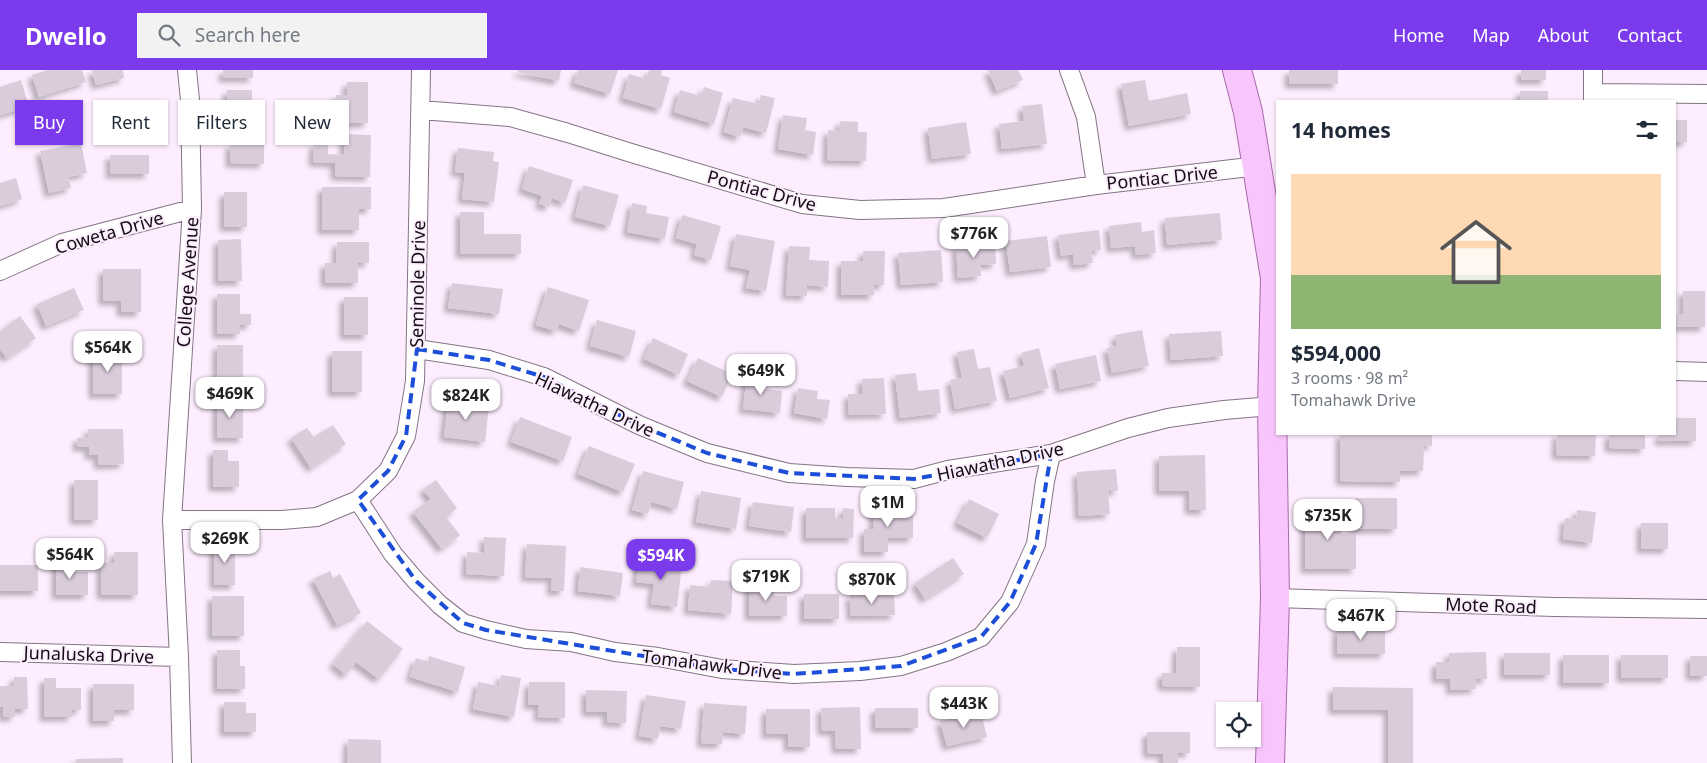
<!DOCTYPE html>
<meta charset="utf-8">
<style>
:root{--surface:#fff;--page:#f2f2f3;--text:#1f2937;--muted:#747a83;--line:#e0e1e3;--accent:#7c3aed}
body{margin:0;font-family:"Noto Sans",sans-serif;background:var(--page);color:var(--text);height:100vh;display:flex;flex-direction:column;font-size:19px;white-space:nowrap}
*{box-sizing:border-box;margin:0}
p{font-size:16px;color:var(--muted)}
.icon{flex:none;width:28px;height:28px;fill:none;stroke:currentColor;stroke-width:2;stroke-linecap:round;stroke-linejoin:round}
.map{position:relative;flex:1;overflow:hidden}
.details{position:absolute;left:1276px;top:30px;width:400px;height:335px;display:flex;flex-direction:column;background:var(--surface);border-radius:0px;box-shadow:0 1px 4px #0004}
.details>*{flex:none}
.top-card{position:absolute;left:15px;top:30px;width:475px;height:45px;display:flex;gap:10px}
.buttons{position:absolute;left:1216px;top:632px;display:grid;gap:10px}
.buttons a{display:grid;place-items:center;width:45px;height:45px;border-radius:0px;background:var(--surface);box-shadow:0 1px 4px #0004;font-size:25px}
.price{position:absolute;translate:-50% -42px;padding:0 11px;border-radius:10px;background:#fff;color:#222;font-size:16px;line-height:32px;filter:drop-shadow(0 1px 2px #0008)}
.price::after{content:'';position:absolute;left:50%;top:30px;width:15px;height:11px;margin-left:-8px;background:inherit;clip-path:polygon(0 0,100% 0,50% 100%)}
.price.selected{background:var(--accent);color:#fff}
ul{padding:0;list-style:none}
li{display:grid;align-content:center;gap:10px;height:265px;padding:0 15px}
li+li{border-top:1px solid var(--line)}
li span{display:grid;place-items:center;height:155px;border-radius:0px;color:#555}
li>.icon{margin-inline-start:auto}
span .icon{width:90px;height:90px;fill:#fffc;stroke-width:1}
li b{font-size:21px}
h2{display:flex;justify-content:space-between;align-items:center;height:60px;padding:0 15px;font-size:21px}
.pill{padding:0 18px;border-radius:0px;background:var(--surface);box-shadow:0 1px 4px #0004;font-size:18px;line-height:45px}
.pill.selected{background:var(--accent);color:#fff}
header{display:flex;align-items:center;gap:30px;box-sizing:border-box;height:70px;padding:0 25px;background:var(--accent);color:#fff}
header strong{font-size:24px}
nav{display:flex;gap:28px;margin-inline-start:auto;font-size:18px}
.search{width:350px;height:45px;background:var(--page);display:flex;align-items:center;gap:12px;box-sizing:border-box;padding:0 18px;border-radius:0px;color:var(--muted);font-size:19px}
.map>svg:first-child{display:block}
.building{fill:#dbccdc;filter:url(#shadow)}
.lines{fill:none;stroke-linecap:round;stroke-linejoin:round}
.minor-casing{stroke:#837584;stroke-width:20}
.primary-casing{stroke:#a66ba9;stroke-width:30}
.minor{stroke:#fff;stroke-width:18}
.primary{stroke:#f9c5fd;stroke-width:28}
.marked{fill:none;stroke:#1d4ed8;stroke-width:4;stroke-dasharray:10 6;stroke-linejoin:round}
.labels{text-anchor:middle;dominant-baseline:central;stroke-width:4;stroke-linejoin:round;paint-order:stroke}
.street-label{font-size:18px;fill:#120d12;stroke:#fdedfe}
</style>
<header>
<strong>Dwello</strong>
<div class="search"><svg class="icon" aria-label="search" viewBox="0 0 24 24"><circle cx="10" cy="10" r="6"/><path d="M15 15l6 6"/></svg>Search here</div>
<nav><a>Home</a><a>Map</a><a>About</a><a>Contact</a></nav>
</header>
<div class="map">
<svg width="1707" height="693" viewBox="0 0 1707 693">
<defs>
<filter id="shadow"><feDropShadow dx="-4.5" dy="4.5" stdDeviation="2.5" flood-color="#0004"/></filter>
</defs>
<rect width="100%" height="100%" fill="#fdedfe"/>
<path class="building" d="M47 0H82L86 12 39 27 32 5Z
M92 0H123L124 8 96 15Z
M223 0H253V8H223Z
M518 0H561L559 11 518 2Z
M578 0H618L610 24 574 13Z
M649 0H662L661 5 670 8 661 39 623 28 629 4 647 9Z
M988 0H1018L1023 10 997 21Z
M1289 0H1338V14H1289Z
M1521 0H1546V10H1521Z
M21 10 29 37 0 45V17Z
M1145 10 1149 31 1187 23 1191 44 1129 56 1121 14Z
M347 12H368V53H346V42H336V25H347Z
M704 17 723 23 714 54 674 42 680 20 701 26Z
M227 20H252V58H227Z
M1520 21H1548V31H1520Z
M761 25 775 28 766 63 743 57 740 67 724 62 733 28 759 34Z
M1042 34 1047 74 1002 79 999 54 1024 51 1022 36Z
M783 45 807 48 805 60 816 62 813 85 778 79Z
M1675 50H1687V72H1675Z
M840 51 858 52V62H867L866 91 827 90 828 60 839 61Z
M966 52 971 84 932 89 928 58Z
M344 64 371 65 370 107 335 106V93L313 92 314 73 328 74V84L344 85Z
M81 73 87 103 68 107 71 118 49 123 40 81Z
M230 74 264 75V94L230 93Z
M458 78 494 82 493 91 499 92 494 132 462 129 465 103 455 102Z
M110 85H149V104H110Z
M529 96 573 110 565 133 552 128 549 137 539 134 542 126 522 119Z
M16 108 22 129 0 136V113Z
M583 115 619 125 610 156 575 147Z
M322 117H371V139H359V160H322Z
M224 122H247V157H224Z
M632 133 647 136 646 143 669 147 665 169 627 162Z
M460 142H484V164H521V184H460Z
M1220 143 1222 170 1167 175 1165 148Z
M682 145 721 156 711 190 694 185 697 174 676 168Z
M1141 152 1142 162 1154 160 1156 183 1136 185 1135 176 1111 178 1109 156Z
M1099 160 1101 180 1091 181 1093 193 1074 195 1073 184 1061 186 1058 165Z
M736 164 775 171 766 221 746 218 750 200 730 196Z
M1047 166 1051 197 1010 202 1006 171Z
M241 169 242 211H218V170Z
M337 172H369V193L358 192V213H325V193H336Z
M995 173 996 194 980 195 981 206 958 208 956 176Z
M789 176 810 177 809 190 829 191 828 217 807 215V226L786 225Z
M941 180 943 212 901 215 898 183Z
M863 181H885L884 215H874V225H841V191H863Z
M103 199H141V242H121V231H103Z
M452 213 503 219 499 244 448 238Z
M548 217 589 230 579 261 559 254 556 261 536 255Z
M74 218 84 240 46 256 37 234Z
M1683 221H1705V257H1675V244H1683Z
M217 224H240V244H251V255H240V264H217Z
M344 227H368V265H344Z
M20 246 36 268 7 288 0 279V261Z
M597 250 636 261 629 287 590 276Z
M1142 260 1149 296 1112 303 1107 278 1117 276 1115 265Z
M1221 261 1223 286 1171 290 1169 264Z
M653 268 688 284 679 305 644 289Z
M217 275H243V316H217Z
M1039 278 1049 318 1010 328 1003 301 1024 296 1021 283Z
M974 279 978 299 990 297 997 331 955 339 950 310 962 308 957 282Z
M332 281H362V322H332Z
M93 282H122V324H93Z
M1096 285 1101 311 1060 319 1055 294Z
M698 288 732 304 722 327 687 311Z
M916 303 918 321 939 319 941 343 900 348 895 305Z
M747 306 767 308 766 319 782 321 780 343 743 339Z
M884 308 886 344 849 345 848 324H862V309Z
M798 318 818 321 817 329 830 330 827 349 794 343Z
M448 330 489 335 485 372 444 367Z
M217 331H243V368H217Z
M520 347 572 367 563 391 511 372Z
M1675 348H1696V371H1659V364H1675Z
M333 355 346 374 311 398 291 368 307 358 314 367Z
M88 359H123L124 394 98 395V385H89V377H77V368L89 367Z
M1340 364H1432V376L1424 375 1423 401H1400V412L1340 411Z
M1557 364H1596L1595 386 1556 385Z
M1609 364H1645V379L1609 378Z
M589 376 635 394 623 422 578 404Z
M213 380H228V391H239V417H213Z
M1205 385 1206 440H1189V421H1159V386Z
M1116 399 1118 421H1108L1110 444 1079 446 1077 402Z
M643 401 684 412 677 439 651 432 648 444 632 440Z
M74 410H98V450H74Z
M436 410 457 438 446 447 460 465 442 479 413 442 431 429 423 420Z
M701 421 741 428 736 459 696 452Z
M1355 428H1397V459H1355Z
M969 429 999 444 987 468 957 453Z
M753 432 794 437 791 462 749 456Z
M806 438H835V448H843V438L854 439 853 468H806Z
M874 438H913V468H888V482H864V459H873Z
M1305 438H1341V464H1356V499H1305Z
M1577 440 1596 442 1592 473 1563 469 1565 448 1576 449Z
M1641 453H1668V479H1641Z
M484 467 506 468 504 506 466 504 467 482 484 483Z
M214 474H235V515H214Z
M527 474 566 476 564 521H551L552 508 525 507Z
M114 482H138V525H101V493H114Z
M953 488 964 504 925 529 915 513Z
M639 489 682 494 677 537 651 534 654 514 636 512Z
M56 490 73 491V502H88V525H56Z
M0 495H38V521H0Z
M580 497 623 503 620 526 578 521Z
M330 501 333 508 340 504 361 543 337 555 313 509Z
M711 510 733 511 731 544 688 540 690 515 711 517Z
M749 516H774V526H787V546H749Z
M804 524H839V549H804Z
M894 524 895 545 851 546 850 525Z
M212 526H244V566H212Z
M367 551 403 579 379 609 356 592 346 605 333 594Z
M1337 559H1385V584H1337Z
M1177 577H1200V617L1162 616V603H1176Z
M217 580H240V596H245V619H217Z
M1486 582 1487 609H1475L1476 619 1450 620V609H1436V592H1449V583Z
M1504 583H1550V605H1504Z
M1563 585H1609V613H1563Z
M1621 585H1668V608H1621Z
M429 586 465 597 458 622 410 607 416 588 428 592Z
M1690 586H1707V606H1690Z
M501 605 521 608 514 647 473 639 478 612 499 616Z
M14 607H27L28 639H15V647H3V637H0V616H14Z
M44 608H56V618H81V640H72V647H44Z
M529 612H565V648L538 647 539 635H528Z
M93 614H134V640H114V651H93Z
M1333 617 1413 618V693H1388V640H1333Z
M586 620 627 621 626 653 607 652V642H586Z
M646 625 686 631 681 659 660 656 658 669 639 666Z
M224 632H246V643H256V662H224Z
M704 633 747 636 745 664 723 662 722 674 701 673Z
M860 637 861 679H836L835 661H822L821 638Z
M875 638H918V658H875Z
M766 639H810V677H788V664H766Z
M981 642 987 667 947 676 940 651Z
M1147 662H1190V683H1178V693H1163V684L1147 683Z
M348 669 381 670V693H347Z
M123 688V693H76V689Z"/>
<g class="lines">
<defs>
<path id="minor" d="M1069 0 1086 47 1096 115
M1593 23 1707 24
M1593 31V0
M421 40 510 47 568 63 628 82 802 134 860 140 944 138 1096 115 1258 96
M0 201 62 173 192 139
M417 279 489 290 544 307 639 355 707 383 789 403 847 407 914 409 948 400 1051 384 1128 358 1168 348 1224 340 1272 336
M1675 301 1707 302
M358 430 393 484 416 511 440 535 463 553 486 560 526 569 571 572 615 582 658 587 722 599 794 604 860 601 901 596 946 582 981 567 1010 532 1036 474 1045 411 1051 384
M172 450H282L317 447 358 430 388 401 406 366 415 311 421 0
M1275 528 1554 537 1707 539
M0 582 179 587
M182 693 179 587 172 450 192 139 190 30 187 0"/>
<path id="primary" d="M1237 0 1248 42 1275 208 1272 336 1275 528 1270 693"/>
</defs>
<use href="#minor" class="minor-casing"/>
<use href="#primary" class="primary-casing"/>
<use href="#minor" class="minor"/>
<use href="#primary" class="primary"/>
</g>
<path class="marked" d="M417 279 489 290 544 307 639 355 707 383 789 403 914 409 1051 384 1036 474 1010 532 981 567 901 596 794 604 722 599 486 560 463 553 416 511 358 430 388 401 406 366Z"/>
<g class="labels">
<g class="street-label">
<text transform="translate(1162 107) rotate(-6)">Pontiac Drive</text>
<text transform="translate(762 120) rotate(15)">Pontiac Drive</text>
<text transform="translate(109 162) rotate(-16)">Coweta Drive</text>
<text transform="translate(187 212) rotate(-86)">College Avenue</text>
<text transform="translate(417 214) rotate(-89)">Seminole Drive</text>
<text transform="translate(595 334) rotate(25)">Hiawatha Drive</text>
<text transform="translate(1000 391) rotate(-12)">Hiawatha Drive</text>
<text transform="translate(1491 535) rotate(2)">Mote Road</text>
<text transform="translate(89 584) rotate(2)">Junaluska Drive</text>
<text transform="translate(712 594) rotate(7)">Tomahawk Drive</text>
</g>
</g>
</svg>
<div class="buttons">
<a><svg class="icon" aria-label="locate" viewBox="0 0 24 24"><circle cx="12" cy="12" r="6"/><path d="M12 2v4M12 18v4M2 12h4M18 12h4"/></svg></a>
</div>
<b class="price" style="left:974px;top:189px">$776K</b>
<b class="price" style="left:108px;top:303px">$564K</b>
<b class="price" style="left:761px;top:326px">$649K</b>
<b class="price" style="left:230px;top:349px">$469K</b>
<b class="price" style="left:466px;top:351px">$824K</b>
<b class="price" style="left:888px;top:458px">$1M</b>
<b class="price" style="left:1328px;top:471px">$735K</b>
<b class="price" style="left:225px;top:494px">$269K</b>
<b class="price" style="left:70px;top:510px">$564K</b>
<b class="price selected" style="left:661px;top:511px">$594K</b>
<b class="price" style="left:766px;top:532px">$719K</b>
<b class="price" style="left:872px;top:535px">$870K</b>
<b class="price" style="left:1361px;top:571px">$467K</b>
<b class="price" style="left:964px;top:659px">$443K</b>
<div class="top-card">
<a class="pill selected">Buy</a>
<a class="pill">Rent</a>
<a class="pill">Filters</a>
<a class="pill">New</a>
</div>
<section class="details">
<h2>14 homes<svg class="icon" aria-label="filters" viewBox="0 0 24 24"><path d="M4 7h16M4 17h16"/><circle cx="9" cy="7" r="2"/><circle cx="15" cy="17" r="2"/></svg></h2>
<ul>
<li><span style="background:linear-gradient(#ffd9b3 65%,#8fb573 0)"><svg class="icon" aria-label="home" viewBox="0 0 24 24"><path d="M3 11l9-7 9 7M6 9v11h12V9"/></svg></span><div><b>$594,000</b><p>3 rooms · 98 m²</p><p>Tomahawk Drive</p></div></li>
</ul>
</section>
</div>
